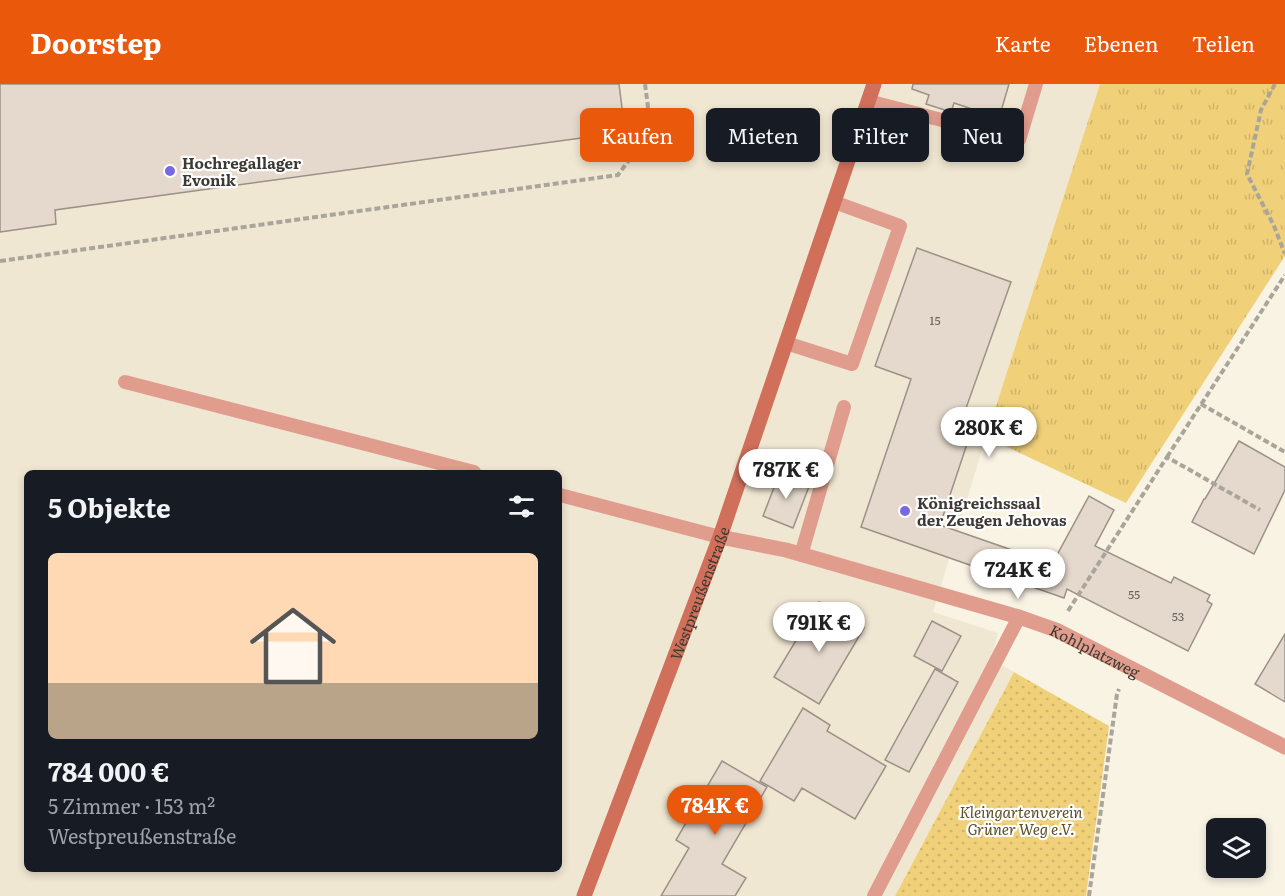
<!DOCTYPE html>
<html lang="de">
<meta charset="utf-8">
<style>
:root{--surface:#171b24;--page:#242831;--text:#f1f3f6;--muted:#9ea1a6;--line:#363941;--accent:#ea580c}
body{margin:0;font-family:Literata,serif;background:var(--page);color:var(--text);height:100vh;display:flex;flex-direction:column;font-size:22px;white-space:nowrap}
*{box-sizing:border-box;margin:0}
p{font-size:20px;color:var(--muted)}
.icon{flex:none;width:33px;height:33px;fill:none;stroke:currentColor;stroke-width:2;stroke-linecap:round;stroke-linejoin:round}
.map{position:relative;flex:1;overflow:hidden}
.panel{position:absolute;left:24px;top:386px;width:538px;height:402px;display:flex;flex-direction:column;background:var(--surface);border-radius:9px;box-shadow:0 3px 9px #0003}
.panel>*{flex:none}
.banner{position:absolute;left:580px;top:24px;width:570px;height:54px;display:flex;gap:12px}
.fabs{position:absolute;left:1206px;top:734px;display:grid;gap:12px}
.fabs a{display:grid;place-items:center;width:60px;height:60px;border-radius:9px;background:var(--surface);box-shadow:0 3px 9px #0003;font-size:30px}
.price{position:absolute;translate:-50% -51px;padding:0 14px;border-radius:21px;background:#fff;color:#222;font-size:20px;line-height:39px;filter:drop-shadow(0 2px 3px #0008)}
.price::after{content:'';position:absolute;left:50%;top:36px;width:18px;height:14px;margin-left:-9px;background:inherit;clip-path:polygon(0 0,100% 0,50% 100%)}
.price.on{background:var(--accent);color:#fff}
ul{padding:0;list-style:none}
li{display:grid;align-content:center;gap:12px;height:318px;padding:0 24px}
li+li{border-top:2px solid var(--line)}
li span{display:grid;place-items:center;height:186px;border-radius:9px;color:#555}
li>.icon{margin-inline-start:auto}
span .icon{width:108px;height:108px;fill:#fffc;stroke-width:1}
li b{font-size:26px}
h2{display:flex;justify-content:space-between;align-items:center;height:72px;padding:0 24px;font-size:26px}
.pill{padding:0 21px;border-radius:9px;background:var(--surface);box-shadow:0 3px 9px #0003;font-size:21px;line-height:54px}
.pill.on{background:var(--accent);color:#fff}
header{display:flex;align-items:center;gap:36px;box-sizing:border-box;height:84px;padding:0 30px;background:var(--accent);color:#fff}
header strong{font-size:28px}
nav{display:flex;gap:33px;margin-inline-start:auto;font-size:21px}
.map>svg:first-child{display:block}
.built{fill:#f0e7d2;fill-rule:evenodd}
.grass{fill:url(#grass-tufts)}
.garden{fill:url(#garden-dots)}
.building{fill:#e5d9cd;stroke:#9c9186;stroke-width:1.5}
.lines{fill:none;stroke-linecap:round;stroke-linejoin:round}
.path{stroke:#aaa59a;stroke-width:4;stroke-dasharray:6 3;stroke-linecap:butt}
.lane{stroke:#e09d8d;stroke-width:14}
.street{stroke:#e09d8d;stroke-width:15}
.secondary{stroke:#d06f5a;stroke-width:15}
.poi-dot{fill:#7868e3;stroke:#fff;stroke-width:2}
.labels{text-anchor:middle;dominant-baseline:central;stroke-width:4.5;stroke-linejoin:round;paint-order:stroke}
.number-label{font-size:12px;fill:#67625a}
.poi-label{font-size:15px;font-weight:bold;fill:#3d3a34;stroke:#fff;text-anchor:start}
.street-label{font-size:15px;fill:#3d3a34;stroke:#fff}
.park-label{font-size:15px;font-style:italic;fill:#5d4e24;stroke:#fff}
</style>
<header>
<strong>Doorstep</strong>
<nav><a>Karte</a><a>Ebenen</a><a>Teilen</a></nav>
</header>
<div class="map">
<svg width="1285" height="812" viewBox="0 0 1285 812">
<defs>
<pattern id="grass-tufts" width="24" height="20" patternUnits="userSpaceOnUse" patternTransform="scale(1.5)"><rect width="24" height="20" fill="#f0d079"/><path d="M3 7l-1-3M5 7V3M7 7l1-3M15 17l-1-3M17 17v-4M19 17l1-3" fill="none" stroke="#cfb369"/></pattern>
<pattern id="garden-dots" width="8" height="8" patternUnits="userSpaceOnUse" patternTransform="scale(1.5)"><rect width="8" height="8" fill="#f0d079"/><path d="M2 2h.1M6 6h.1" fill="none" stroke="#cfb369" stroke-width="1.8" stroke-linecap="round"/></pattern>
</defs>
<rect width="100%" height="100%" fill="#f9f3e4"/>
<path class="built" d="M0 0H1100L986 353 933 528 998 549 991 575 1014 588 895 812H0ZM27 388H560V784H27Z"/>
<path class="grass" d="M1100 0H1285V172L1126 419 986 353Z"/>
<path class="garden" d="M1014 588 1109 642 1086 812H895Z"/>
<path class="building" d="M0 0H619L625 48 55 126 56 140 0 148Z
M913 0H1009L999 34 954 19 951 28 926 20 929 11 912 5Z
M917 164 1011 198 960 341 972 345 940 441 1052 480 1089 412 1114 426 1095 462 1171 499 1174 493 1210 511 1207 517 1212 520 1188 567 1067 505 1064 514 861 443 911 295 875 282Z
M1239 357 1285 383V406L1254 470 1192 438 1204 415H1205Z
M780 388 810 400 793 444 763 432Z
M819 518 864 544 819 620 774 593Z
M932 537 961 552 942 587 914 572Z
M1285 550V618L1255 600Z
M935 585 958 598 909 688 885 676Z
M803 624 830 641 827 647 886 682 855 735 802 704 794 717 760 697Z
M722 677 767 703 722 780 746 794 735 812H661L689 764 676 756Z"/>
<g class="lines">
<path class="path" d="M1275 0 1261 26 1247 90 1274 142 1285 170
M0 177 618 91 651 46 645 0
M1201 320 1285 368
M1167 373 1285 191
M1068 527 1167 373 1260 426
M1089 812 1117 610 1119 605"/>
<path class="lane" d="M868 17 1019 56 1036 0
M786 259 852 280 900 142 834 118
M125 298 474 388
M560 411 720 453
M801 471 844 323
M874 812 1019 533"/>
<path class="street" id="s1" d="M720 453 786 466 1019 533 1056 546 1285 663"/>
<path class="secondary" id="s2" d="M584 812 720 453 874 0"/>
</g>
<g class="poi-dot">
<circle cx="170" cy="87" r="6"/>
<circle cx="905" cy="427" r="6"/>
</g>
<g class="labels">
<g class="number-label">
<text x="935" y="236">15</text>
<text x="1134" y="510">55</text>
<text x="1178" y="532">53</text>
</g>
<g class="poi-label">
<text x="182" y="78">Hochregallager<tspan x="182" dy="17">Evonik</tspan></text>
<text x="917" y="418">Königreichssaal<tspan x="917" dy="17">der Zeugen Jehovas</tspan></text>
</g>
<g class="street-label">
<text stroke="none"><textPath href="#s2" startOffset="324">Westpreußenstraße</textPath></text>
<text stroke="none"><textPath href="#s1" startOffset="393">Kohlplatzweg</textPath></text>
</g>
<g class="park-label">
<text x="1021" y="727">Kleingartenverein<tspan x="1021" dy="17">Grüner Weg e.V.</tspan></text>
</g>
</g>
</svg>
<div class="fabs">
<a><svg class="icon" aria-label="layers" viewBox="0 0 24 24"><path d="M12 4l9 5-9 5-9-5zM3 14l9 5 9-5"/></svg></a>
</div>
<b class="price" style="left:989px;top:374px">280K €</b>
<b class="price" style="left:786px;top:416px">787K €</b>
<b class="price" style="left:1018px;top:516px">724K €</b>
<b class="price" style="left:819px;top:569px">791K €</b>
<b class="price on" style="left:715px;top:752px">784K €</b>
<div class="banner">
<a class="pill on">Kaufen</a>
<a class="pill">Mieten</a>
<a class="pill">Filter</a>
<a class="pill">Neu</a>
</div>
<section class="panel">
<h2>5 Objekte<svg class="icon" aria-label="filters" viewBox="0 0 24 24"><path d="M4 7h16M4 17h16"/><circle cx="9" cy="7" r="2"/><circle cx="15" cy="17" r="2"/></svg></h2>
<ul>
<li><span style="background:linear-gradient(#ffd9b3 70%,#b9a48a 0)"><svg class="icon" aria-label="home" viewBox="0 0 24 24"><path d="M3 11l9-7 9 7M6 9v11h12V9"/></svg></span><div><b>784 000 €</b><p>5 Zimmer · 153 m²</p><p>Westpreußenstraße</p></div></li>
</ul>
</section>
</div>
